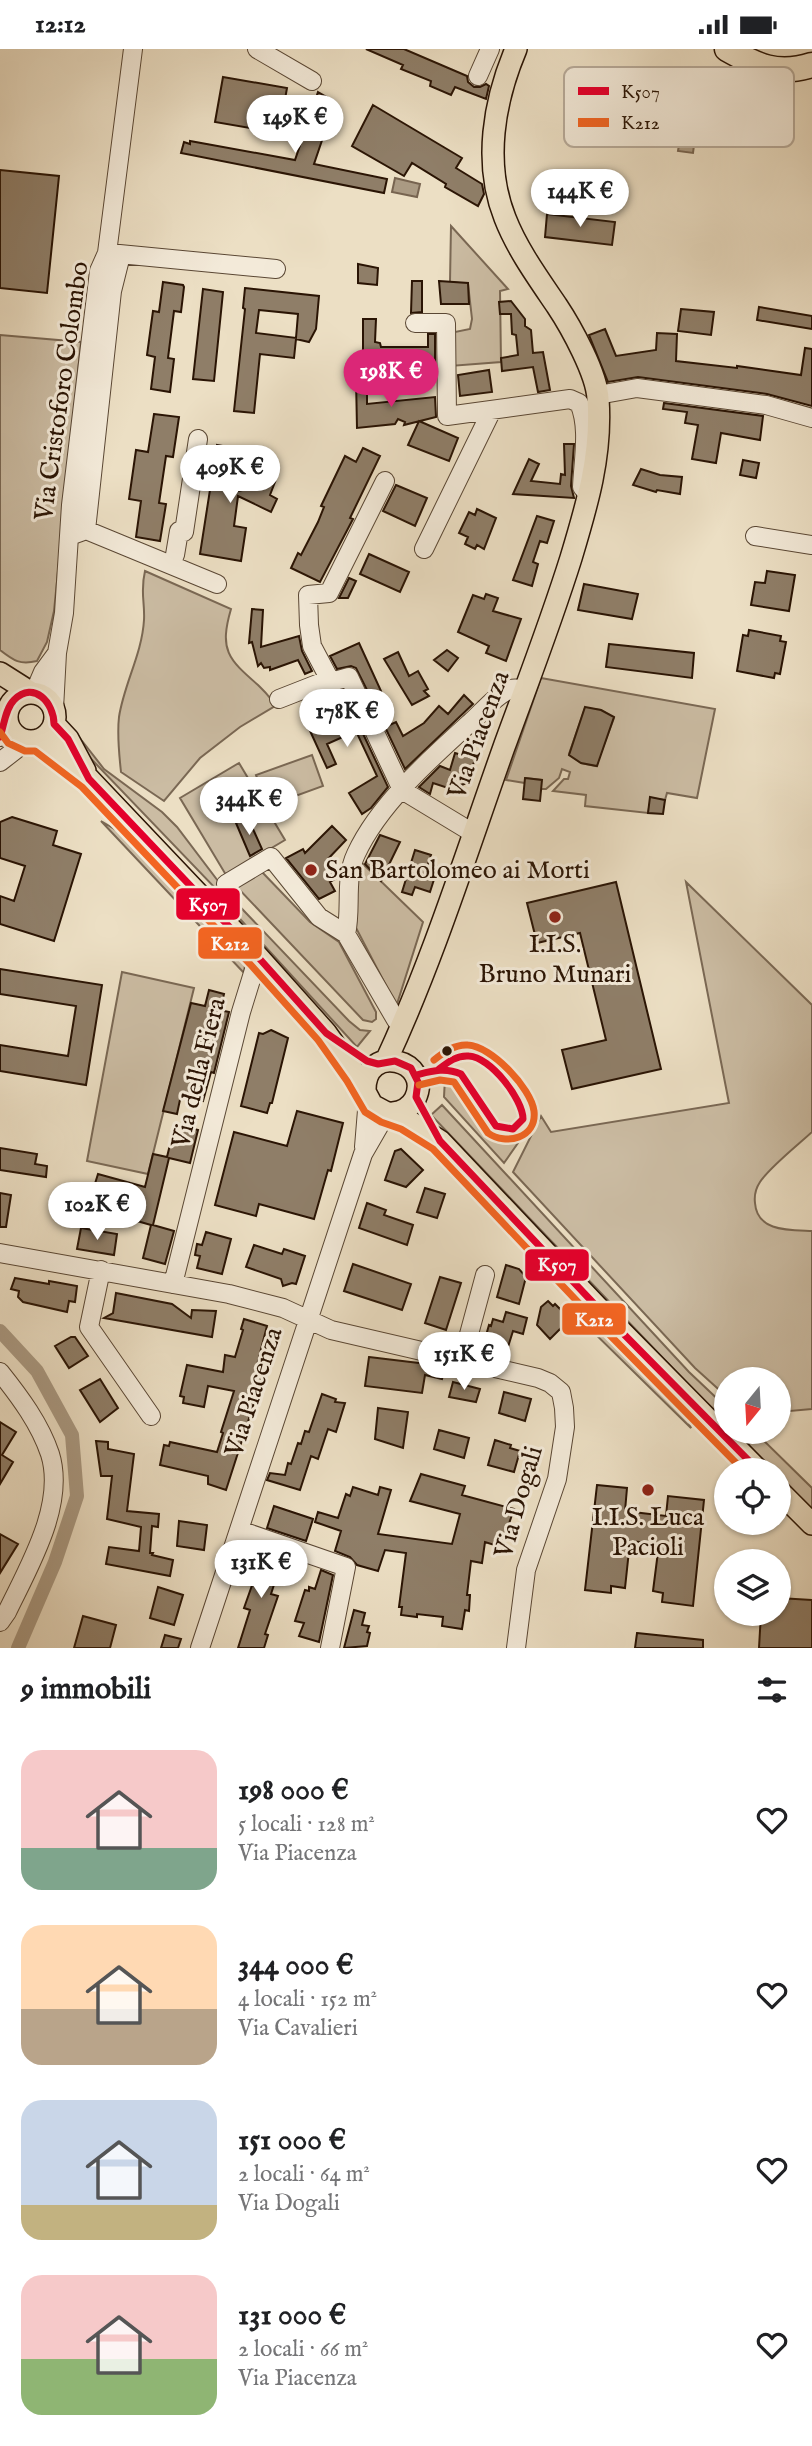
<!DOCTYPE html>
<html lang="it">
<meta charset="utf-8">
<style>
:root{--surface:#fff;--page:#f2f2f2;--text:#202124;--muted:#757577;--accent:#db2777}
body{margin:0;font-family:"IM FELL English",serif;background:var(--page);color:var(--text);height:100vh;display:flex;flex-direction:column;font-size:26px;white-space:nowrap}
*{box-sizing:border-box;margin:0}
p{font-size:23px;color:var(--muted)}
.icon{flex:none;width:38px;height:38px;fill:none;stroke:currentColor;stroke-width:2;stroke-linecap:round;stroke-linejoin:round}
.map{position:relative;height:1599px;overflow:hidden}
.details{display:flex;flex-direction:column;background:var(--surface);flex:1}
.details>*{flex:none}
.needle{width:46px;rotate:198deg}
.controls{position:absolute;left:714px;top:1318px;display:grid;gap:14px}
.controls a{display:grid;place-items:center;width:77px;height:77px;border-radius:50%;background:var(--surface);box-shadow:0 2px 5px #0004;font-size:35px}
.price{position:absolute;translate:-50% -60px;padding:0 16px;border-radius:24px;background:#fff;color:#222;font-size:23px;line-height:46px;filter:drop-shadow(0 2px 4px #0008)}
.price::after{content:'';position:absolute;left:50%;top:42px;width:21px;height:16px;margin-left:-10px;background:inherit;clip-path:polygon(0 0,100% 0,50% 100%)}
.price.current{background:var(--accent);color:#fff}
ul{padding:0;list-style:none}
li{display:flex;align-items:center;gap:21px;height:175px;padding:0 21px}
li span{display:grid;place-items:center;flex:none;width:196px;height:140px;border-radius:21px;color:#555}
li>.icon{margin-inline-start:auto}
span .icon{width:84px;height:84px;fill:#fffc;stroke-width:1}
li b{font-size:30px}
h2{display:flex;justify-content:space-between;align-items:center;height:84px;padding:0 21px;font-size:30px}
.status{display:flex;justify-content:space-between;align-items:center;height:49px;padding:0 35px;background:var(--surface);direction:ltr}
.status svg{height:19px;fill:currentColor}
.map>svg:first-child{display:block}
.green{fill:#cbbca3;stroke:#7a6854;stroke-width:2;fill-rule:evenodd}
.water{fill:#aa9a83;stroke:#776450;stroke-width:2}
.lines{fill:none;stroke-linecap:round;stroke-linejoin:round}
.canal{stroke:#aa9a83;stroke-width:14}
.building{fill:#8f7e68;stroke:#2a1404;stroke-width:2;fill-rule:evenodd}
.minor-casing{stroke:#5a4734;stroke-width:20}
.major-casing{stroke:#2a1404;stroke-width:24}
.highway-casing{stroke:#2a1404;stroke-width:27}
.minor{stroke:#f3ead9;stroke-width:18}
.major{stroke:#ecdfc4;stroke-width:21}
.highway{stroke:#ecdfc4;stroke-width:24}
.bus-1-casing{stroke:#f3ead9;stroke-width:12}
.bus-2-casing{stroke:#f3ead9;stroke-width:12}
.bus-1{stroke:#e4002b;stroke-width:7}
.bus-2{stroke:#f26522;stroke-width:7}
.poi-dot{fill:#8f2418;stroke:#f3ead9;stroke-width:2.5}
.bus-dot{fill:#2a1404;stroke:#f3ead9;stroke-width:2.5}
.labels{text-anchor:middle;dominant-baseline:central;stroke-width:6;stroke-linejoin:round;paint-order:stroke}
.street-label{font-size:26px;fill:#2a1404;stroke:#f3ead9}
.poi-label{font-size:26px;fill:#2a1404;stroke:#f3ead9}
.key{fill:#f3ead9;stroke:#b7aa99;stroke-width:2}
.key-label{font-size:19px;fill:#2a1404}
.line-badge{stroke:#f3ead9;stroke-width:2.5}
.badge-label{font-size:19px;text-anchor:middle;font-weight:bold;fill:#fff}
</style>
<div class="status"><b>12:12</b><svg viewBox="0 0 49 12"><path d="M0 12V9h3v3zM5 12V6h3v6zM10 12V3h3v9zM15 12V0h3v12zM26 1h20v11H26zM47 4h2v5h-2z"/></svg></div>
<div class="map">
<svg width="812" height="1599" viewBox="0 0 812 1599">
<rect width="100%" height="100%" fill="#ecdfc4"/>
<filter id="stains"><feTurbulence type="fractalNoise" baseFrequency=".00286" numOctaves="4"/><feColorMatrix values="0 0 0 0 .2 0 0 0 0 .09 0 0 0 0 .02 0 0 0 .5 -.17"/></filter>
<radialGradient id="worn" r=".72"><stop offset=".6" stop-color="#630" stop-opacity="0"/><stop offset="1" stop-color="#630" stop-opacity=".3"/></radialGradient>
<path class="green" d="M451 177 508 240 500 242 501 313 450 317V284L470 280 472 270 468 235 450 233Z
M0 286 81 293 54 562 47 593 37 612C20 616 14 612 0 601Z
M145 522 231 560C219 601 228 610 258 636 265 643 271 648 275 657L240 678 200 709 164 752 121 723C119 705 117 685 119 668 124 635 142 605 144 571 145 552 140 543 145 522Z
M541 629 715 660 697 749 667 744 665 751 651 749 648 764 585 757 586 746 553 742 564 730H568L570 723 562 720 559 729 546 740H541V731L526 729 525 734 506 731ZM585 659 601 661 614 669 596 717 581 714 569 705Z
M79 688 104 720 162 763 177 778 221 836 216 840 73 691Z
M312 706 323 737 268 757 256 726Z
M239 714 285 791 226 826 180 749Z
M101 772 131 790 175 834 245 915 244 924Z
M361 813 423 873 397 955 395 954 354 875 356 831Z
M262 823 310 873 339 893 376 963V970L372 973 363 971 235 836Z
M686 833 812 956V1083C798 1096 770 1118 760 1133 756 1139 754 1146 755 1154 757 1183 790 1181 812 1182V1360L779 1363V1330H726V1347L695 1319 513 1123 541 1067 551 1083 729 1054Z
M225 842 349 972 360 981 370 982 357 998 230 859 220 846Z
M122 923 194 939 148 1125 87 1112Z
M448 1028C468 1047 487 1115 525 1084L504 1114 444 1048 445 1029Z
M442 1056 689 1323 726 1358V1375L431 1066Z
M587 1266 686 1363 691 1379 582 1272Z
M758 1386 812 1439V1463L779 1429V1421H771L747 1397Z"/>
<path class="water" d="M684 64 698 66 693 104 678 102Z
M395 129 420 135 417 148 392 143Z"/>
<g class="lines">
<path class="canal" d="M0 1282 37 1322 72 1386 77 1447 55 1513 18 1599"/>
</g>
<path class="building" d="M366 0H404L467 27 468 33 474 38H480L486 35 489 37 486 50 455 38 451 46 430 37 431 32 401 20 403 16Z
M223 28 287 39 279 84 215 73Z
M318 43 335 53 314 115 387 130 384 144 181 104 184 93 190 95V92L295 111Z
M373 56 462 109 456 119 482 135 484 145 478 157 445 138 446 135 412 114 404 127 352 97Z
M0 121 59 127 47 244 0 239Z
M547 165 615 173 612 196 545 188Z
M358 215 378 219 377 236 358 234Z
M412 232H422V263L411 264Z
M439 232 468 234 469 255H441Z
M163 233 183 236 184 238 181 263 174 262 168 309 174 310 170 343 151 340 155 308 147 306 153 262 159 263Z
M245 239 319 247 316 280 309 293 296 290 294 309 260 305 254 364 234 362 245 260 243 259ZM259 261 298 265 296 289 256 284Z
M203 240 223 243 214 332 193 330Z
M511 252 525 270V277L531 281 533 304 543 303 550 341 538 343 533 318 502 322 501 309 518 306 516 286 512 285 511 265H500L499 253Z
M759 258 812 267V280L757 271Z
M681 260 714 263 711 286 678 282Z
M363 270H376L375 293 380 294 381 298H428V285H435V322L363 321Z
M605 280 616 307 656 301 657 284 677 285 676 312 737 319V317L801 326 805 299 812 300V357L767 345 638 328 608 333 589 286Z
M489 321 492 343 460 347 458 326Z
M356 329 367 330V355L435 348 436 368 404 376 405 373 398 370 395 375 357 379Z
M664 354 763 367 760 391 721 384 716 414 692 410 698 376 685 374 687 363 663 360Z
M154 365 179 368 173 408 166 407 159 454 166 455 160 492 136 488 141 452 129 450 136 401 148 403Z
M419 372 458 389 449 412 408 396Z
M564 395H574L571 437 574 449 513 445 529 410 539 415 531 432 560 435 561 425 565 426Z
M217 396 246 401 239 442 275 433 270 446 277 450 271 463 238 447 234 477 246 479 241 512 200 505Z
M363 399 380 407 350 469 353 470 320 533 291 519 298 504 301 506 318 473 324 458 321 457 345 407 356 413Z
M743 411 759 414 756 429 740 426Z
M641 420 660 426 682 428 680 445 657 441 656 443 633 436Z
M396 436 427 449 415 477 383 462Z
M477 460 496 469 484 500 477 496 475 500 465 495 468 488 459 484 469 463 475 466Z
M537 467 554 472 547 494 540 492 533 513 538 515 532 537 513 531Z
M369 505 409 523 400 543 360 525Z
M767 522 795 526 789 562 751 556 755 533 765 534Z
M349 529 356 532 348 549H339Z
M584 535 638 545 632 570 578 561Z
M486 545 498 549 493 562 521 570 506 612 486 604 489 597 458 583 473 546 484 550Z
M252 560 263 561 261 598 299 587 302 602 312 622 305 625 298 611 270 621V618L264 619 261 614 258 617 252 593 249 594Z
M749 581 781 587 780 592 786 593 780 625 775 624 774 629 737 622 743 586 748 587Z
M359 594 381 642 370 647 356 619 351 617 337 620 330 607Z
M609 595 694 604 692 629 606 618Z
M447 601 458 609 448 622 434 611Z
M398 603 409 627 418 622 428 640 424 642 429 647 412 656 384 610Z
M343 642 388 738 371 759 362 765 349 744 377 727 356 682 327 695 336 715 327 719 306 673 342 659 334 644Z
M464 646 473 655 405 720 385 678 396 673 403 687 424 674 439 657 448 665Z
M585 658 601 661 614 668 597 717 581 714 569 706Z
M455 704 475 710 467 734 451 740 433 734 430 745 419 738 440 717 450 721Z
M525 729 542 731 540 752 523 750Z
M650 748 665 751 663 765 648 764Z
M12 768 57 782 53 796 81 805 54 892 0 875V847L14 852 25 817 0 809V773Z
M248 769 262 800 250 807 236 774Z
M332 777 346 791 326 812 335 830 330 833 335 842 319 850 286 809 303 800 305 804Z
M380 786 400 793 381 832 365 815Z
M415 801 431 806 428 815 438 818 430 843 415 838 412 846 402 843Z
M616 833 661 1020 572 1040 562 1001 606 991 580 884 537 894 527 854Z
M0 920 102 936 86 1036 0 1022V996L68 1007 76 957 0 945Z
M209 941 224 945 220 961 229 963 214 1024 211 1023 203 1052 181 1046 177 1065 163 1062 191 954 205 957Z
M271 981 288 989 272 1054H270L267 1064 241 1057 259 984 263 985Z
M297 1062 343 1074 331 1122 328 1121 314 1170 259 1155 256 1167 215 1156 234 1083 287 1097Z
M175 1075 198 1081 190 1114 169 1109 153 1176 174 1182 165 1215 143 1209 151 1176 137 1172 138 1168 110 1160 113 1147 93 1141 98 1125 145 1138 153 1105 167 1108Z
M0 1099 37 1105 35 1115 47 1117 46 1128 0 1121Z
M401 1100 423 1121 406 1138 385 1131 395 1102Z
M425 1139 445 1145 437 1169 417 1163Z
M0 1144 11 1146 6 1178H0Z
M367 1154 386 1161 384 1166 413 1176 407 1196 359 1179Z
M81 1179 117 1185 114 1206 77 1200Z
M206 1183 231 1190 222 1225 197 1219 200 1207 195 1206 197 1195 202 1196Z
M254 1196 282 1205 284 1200 305 1207 296 1235 292 1234 283 1237 281 1230 246 1218Z
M353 1215 411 1235 402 1261 344 1242Z
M506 1216 519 1220 526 1228 519 1255 497 1248Z
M440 1228 461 1234 446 1281 425 1274Z
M15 1229 49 1235V1232L77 1237 75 1253 69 1252 67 1263 23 1253 18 1248 19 1242 11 1240Z
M116 1244 172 1255 191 1269 192 1261 216 1262 212 1288 104 1269 113 1264Z
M548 1252 553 1257 555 1255 570 1270 550 1290 537 1276 541 1258Z
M506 1263 527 1269 523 1285 513 1282 507 1301 500 1299 499 1302 483 1297 489 1276 491 1277 493 1270 503 1273Z
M244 1270 267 1277 256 1320 264 1323 226 1441 208 1435V1427L160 1416 164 1396 169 1397 170 1393 217 1403 223 1384 221 1383 234 1342 208 1337 204 1358 183 1354 184 1348 180 1347 187 1316 223 1323 225 1306 235 1308 243 1281 241 1280Z
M71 1288H75L88 1307 69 1319 55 1297Z
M369 1308 419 1314 445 1319 442 1330 425 1326 422 1344 365 1337Z
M100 1330 118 1359 100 1373 80 1341Z
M453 1333 480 1340 476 1353 449 1348Z
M504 1343 531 1350 525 1372 499 1364Z
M322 1345 336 1350 335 1353 345 1354 336 1383 328 1380 318 1410 311 1407 300 1441 267 1431 270 1424 285 1426 288 1414 291 1415 298 1394 301 1395 305 1382 309 1383Z
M378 1359 408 1363 403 1399 375 1390Z
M0 1373 16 1383 2 1406 13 1413 0 1435Z
M439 1381 469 1389 464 1409 434 1400Z
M495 1391 511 1396 510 1399 520 1402 514 1423 488 1416Z
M96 1392 108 1393V1400L134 1405 127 1462 159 1465 158 1478 152 1477 150 1504H153L152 1506 173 1511 170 1527 106 1515 109 1498 139 1502 141 1478 107 1470 112 1427H101Z
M421 1425 465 1437 462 1446 514 1460 501 1498 485 1493 482 1514 471 1512 467 1546H470L469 1562 465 1561 462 1580 442 1577 443 1568 417 1565V1568L401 1566 402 1558H399L406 1504 385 1501 378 1522 357 1516 350 1508 335 1502 341 1482 315 1473 318 1463 338 1469 346 1445 350 1447 353 1438 378 1446 380 1438 391 1441 378 1485 452 1495 460 1465 410 1452Z
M597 1436 627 1439 625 1462 666 1467 668 1447 704 1451 693 1557 662 1553 663 1544 653 1542 659 1495 630 1492 625 1539 611 1537V1544L585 1541Z
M274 1457 313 1470 306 1492 267 1479Z
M179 1472 207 1476 204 1501 177 1497Z
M0 1485 18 1495 0 1524Z
M258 1500 283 1508 271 1545 278 1547 265 1585 268 1586 264 1599H238L250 1561 244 1559 256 1525 250 1523Z
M321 1521 333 1526 319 1593 299 1587 304 1574 295 1572 305 1541 309 1542V1538L315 1540Z
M158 1538 183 1546 174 1576 150 1569Z
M779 1549 812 1551V1599H759L761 1564H779Z
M354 1561 365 1564 362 1576 369 1577 367 1583 370 1584 367 1597 344 1599Z
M83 1567 116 1576 110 1599H74Z
M637 1584 703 1591V1599H635Z
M165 1586 181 1590 178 1599H161Z"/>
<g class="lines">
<defs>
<path id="minor" d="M257 0 312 32
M478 27 490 0
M109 204 276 220
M415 274H446L447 367 570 350 579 354C590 378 583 412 582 438L587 444
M598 346 637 339 766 356 812 369
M385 432 329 544 308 546 309 576 312 597 331 633 349 628 402 741 473 784
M86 481 112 242 121 206
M75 485 86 481 217 535
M755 487 812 496
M424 500 492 361
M175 506 179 482 184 483 198 390
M34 644 43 623 57 604
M279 650 330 630
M54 660 57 604 64 564 71 456 99 222 107 204 133 0
M0 688 7 674
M0 713 27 692
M226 835 271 808 319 868 346 885 396 971 402 975
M346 885C352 859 344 830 356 805 379 755 431 709 472 672 483 662 495 647 509 641 514 638 519 640 524 641
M364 1098 368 1049
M0 1204 229 1245 283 1259 331 1281 538 1329 550 1334 561 1343 564 1359 565 1378 557 1430 526 1521 516 1599
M101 1221 89 1278 151 1367
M173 1235 241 963 258 908
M462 1311 485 1226
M0 1323C20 1348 40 1375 50 1405 66 1456 28 1519 7 1563L0 1573
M239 1481 346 1518 330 1599
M200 1599 363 1105 382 1072 393 1064"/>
<path id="major" d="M0 624 30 643
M7 668a24 24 0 1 1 48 0a24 24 0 1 1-48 0Z
M54 675 68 690 85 722
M38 691 89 730 258 908 326 984 356 1026 372 1056 385 1063 406 1070 440 1092 600 1261 758 1421
M386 1012C433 911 467 802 504 698 527 635 551 573 571 509 587 456 602 406 598 350 597 325 571 278 557 257 538 229 517 200 505 169 483 114 494 52 516 0
M365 1042C364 992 434 1011 415 1050 410 1059 402 1063 393 1064
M779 1442 812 1475"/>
<path id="highway" d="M727 0C757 17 777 27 812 16"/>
</defs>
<use href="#minor" class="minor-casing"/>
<use href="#major" class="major-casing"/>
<use href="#highway" class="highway-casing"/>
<use href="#minor" class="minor"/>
<use href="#major" class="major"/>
<use href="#highway" class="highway"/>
<defs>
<path id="bus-1" d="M0 688C4 677 5 660 14 651 34 631 54 654 54 675L68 690 89 730 258 908 326 984 367 1012 378 1015 395 1012 411 1019 418 1033 416 1048 440 1092 600 1261 758 1421
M416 1026C432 1022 445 1018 461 1025L496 1077 513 1080 523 1070C523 1050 490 1008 469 1007 457 1006 448 1013 439 1020"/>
<path id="bus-2" d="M0 683 8 694 25 702H35L82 738 250 915 318 991 347 1032 365 1063 381 1073 401 1080 433 1100 592 1268 743 1421
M419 1036 440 1031 454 1033 488 1084C506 1097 537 1089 534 1062 531 1039 491 997 468 996 455 995 444 1003 434 1011"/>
</defs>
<use href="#bus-1" class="bus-1-casing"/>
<use href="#bus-2" class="bus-2-casing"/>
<use href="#bus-1" class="bus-1"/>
<use href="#bus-2" class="bus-2"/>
</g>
<g class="poi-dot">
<circle cx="311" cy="821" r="7"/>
<circle cx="555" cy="868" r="7"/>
<circle cx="648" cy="1441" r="7"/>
</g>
<circle class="bus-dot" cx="447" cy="1002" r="6"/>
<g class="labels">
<g class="street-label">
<text transform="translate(62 342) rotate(-82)">Via Cristoforo Colombo</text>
<text transform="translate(479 686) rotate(-70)">Via Piacenza</text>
<text transform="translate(199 1024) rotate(-76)">Via della Fiera</text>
<text transform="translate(254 1343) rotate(-72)">Via Piacenza</text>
<text transform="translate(519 1453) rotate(-74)">Via Dogali</text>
</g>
<g class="poi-label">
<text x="325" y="821" text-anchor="start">San Bartolomeo ai Morti</text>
<text x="555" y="895">I.I.S.<tspan x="555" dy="30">Bruno Munari</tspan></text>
<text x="648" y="1468">I.I.S. Luca<tspan x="648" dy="30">Pacioli</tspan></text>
</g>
</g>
<rect x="564" y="18" width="230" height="80" rx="10" class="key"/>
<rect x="578" y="38" width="31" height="8" fill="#e4002b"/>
<rect x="578" y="69" width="31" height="9" fill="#f26522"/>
<g class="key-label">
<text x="621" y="49">K507</text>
<text x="621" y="80">K212</text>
</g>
<g class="line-badge">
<rect x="175" y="838" width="66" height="34" rx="7" fill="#e4002b"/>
<rect x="197" y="877" width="66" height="34" rx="7" fill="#f26522"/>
<rect x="524" y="1199" width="66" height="34" rx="7" fill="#e4002b"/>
<rect x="561" y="1253" width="66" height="34" rx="7" fill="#f26522"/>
</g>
<g class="badge-label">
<text x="208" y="862">K507</text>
<text x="230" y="901">K212</text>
<text x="557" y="1222">K507</text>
<text x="594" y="1277">K212</text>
</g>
<rect width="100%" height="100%" filter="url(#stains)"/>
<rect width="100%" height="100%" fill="url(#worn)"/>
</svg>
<div class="controls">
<a><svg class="needle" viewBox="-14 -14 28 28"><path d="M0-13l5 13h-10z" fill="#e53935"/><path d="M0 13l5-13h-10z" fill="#757577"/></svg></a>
<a><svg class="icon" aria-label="locate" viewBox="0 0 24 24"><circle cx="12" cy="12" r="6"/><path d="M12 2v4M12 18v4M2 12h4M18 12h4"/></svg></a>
<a><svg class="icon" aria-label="layers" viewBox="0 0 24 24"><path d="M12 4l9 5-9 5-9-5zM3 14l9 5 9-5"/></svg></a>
</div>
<b class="price" style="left:295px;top:106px">149K €</b>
<b class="price" style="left:580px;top:180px">144K €</b>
<b class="price current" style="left:391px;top:360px">198K €</b>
<b class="price" style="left:230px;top:456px">409K €</b>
<b class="price" style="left:347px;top:700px">178K €</b>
<b class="price" style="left:249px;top:788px">344K €</b>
<b class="price" style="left:97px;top:1193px">102K €</b>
<b class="price" style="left:464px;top:1343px">151K €</b>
<b class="price" style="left:261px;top:1551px">131K €</b>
</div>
<section class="details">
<h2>9 immobili<svg class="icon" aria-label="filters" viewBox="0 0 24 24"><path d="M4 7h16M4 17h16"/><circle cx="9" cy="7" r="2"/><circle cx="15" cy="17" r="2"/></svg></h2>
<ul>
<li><span style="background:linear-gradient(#f6c9c9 70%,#7fa58c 0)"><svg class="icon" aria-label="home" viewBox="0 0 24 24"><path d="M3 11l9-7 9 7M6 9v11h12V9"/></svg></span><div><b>198 000 €</b><p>5 locali · 128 m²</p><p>Via Piacenza</p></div><svg class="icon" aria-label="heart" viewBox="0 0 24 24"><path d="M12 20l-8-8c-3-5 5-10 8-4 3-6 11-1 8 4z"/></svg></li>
<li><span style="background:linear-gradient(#ffd9b3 60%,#b9a48a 0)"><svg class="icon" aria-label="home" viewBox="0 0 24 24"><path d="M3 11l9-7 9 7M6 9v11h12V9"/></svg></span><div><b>344 000 €</b><p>4 locali · 152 m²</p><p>Via Cavalieri</p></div><svg class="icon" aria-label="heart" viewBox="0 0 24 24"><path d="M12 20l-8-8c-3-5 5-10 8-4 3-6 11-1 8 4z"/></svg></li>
<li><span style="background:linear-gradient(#c9d6e8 75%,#c2b280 0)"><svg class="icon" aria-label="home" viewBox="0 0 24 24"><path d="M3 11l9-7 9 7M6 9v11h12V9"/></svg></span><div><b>151 000 €</b><p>2 locali · 64 m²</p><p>Via Dogali</p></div><svg class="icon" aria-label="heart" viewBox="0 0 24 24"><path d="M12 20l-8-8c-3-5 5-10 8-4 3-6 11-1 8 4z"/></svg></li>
<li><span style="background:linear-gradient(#f6c9c9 60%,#8fb573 0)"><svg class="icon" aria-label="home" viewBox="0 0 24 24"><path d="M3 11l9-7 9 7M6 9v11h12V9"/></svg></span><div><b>131 000 €</b><p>2 locali · 66 m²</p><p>Via Piacenza</p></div><svg class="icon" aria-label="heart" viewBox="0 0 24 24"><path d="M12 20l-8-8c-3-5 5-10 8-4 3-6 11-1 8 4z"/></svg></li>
</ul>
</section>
